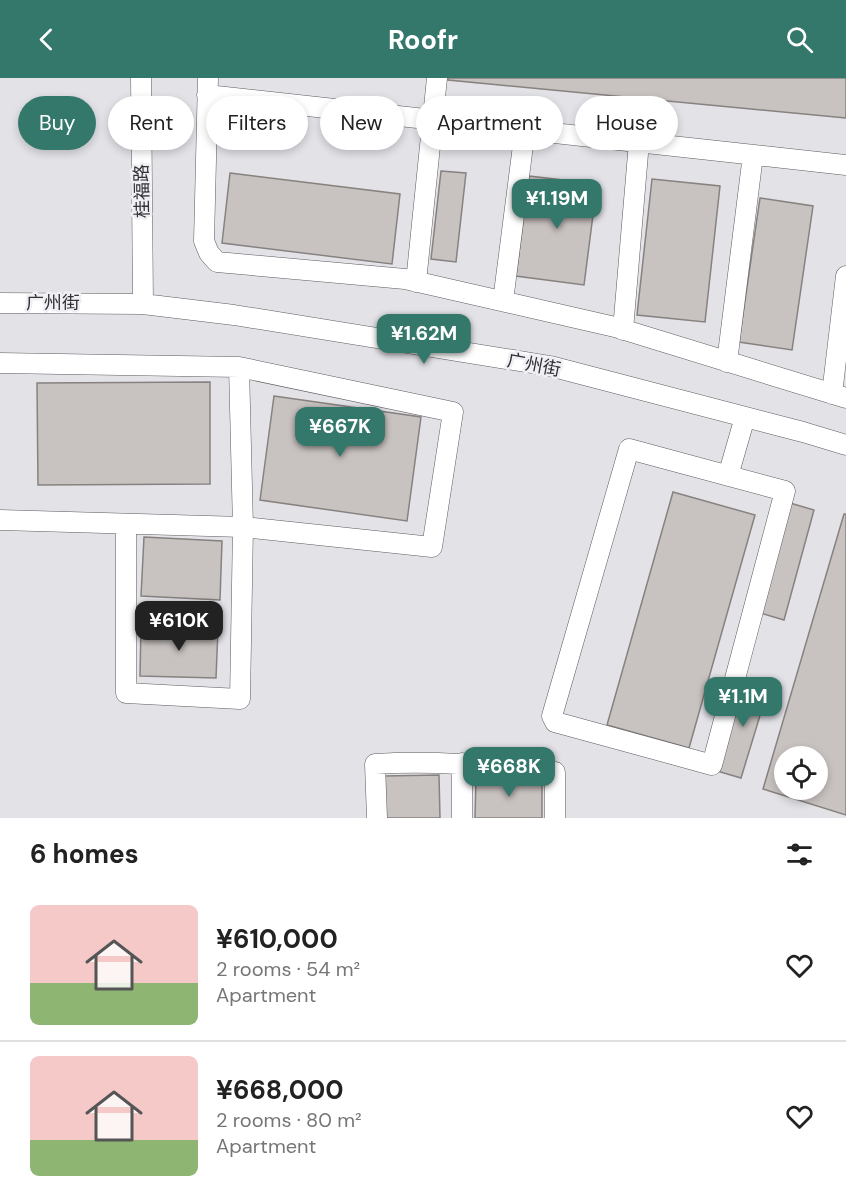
<!DOCTYPE html>
<meta charset="utf-8">
<style>
:root{--surface:#fff;--page:#f2f2f2;--text:#222;--muted:#767676;--line:#e0e0e0;--accent:#34786c}
body{margin:0;font-family:"DM Sans","Noto Sans SC",sans-serif;background:var(--page);color:var(--text);height:100vh;display:flex;flex-direction:column;font-size:22px;white-space:nowrap}
*{box-sizing:border-box;margin:0}
p{font-size:20px;color:var(--muted)}
.icon{flex:none;width:33px;height:33px;fill:none;stroke:currentColor;stroke-width:2;stroke-linecap:round;stroke-linejoin:round}
.map{position:relative;height:740px;overflow:hidden}
.sheet{display:flex;flex-direction:column;background:var(--surface);flex:1}
.sheet>*{flex:none}
.hud{position:absolute;left:18px;top:18px;width:810px;height:54px;display:flex;gap:12px}
.buttons{position:absolute;left:774px;top:668px;display:grid;gap:12px}
.buttons a{display:grid;place-items:center;width:54px;height:54px;border-radius:50%;background:var(--surface);box-shadow:0 3px 9px #0003;font-size:30px}
.price{position:absolute;translate:-50% -51px;padding:0 14px;border-radius:12px;background:var(--accent);color:#fff;font-size:20px;line-height:39px;filter:drop-shadow(0 2px 3px #0008)}
.price::after{content:'';position:absolute;left:50%;top:36px;width:18px;height:14px;margin-left:-9px;background:inherit;clip-path:polygon(0 0,100% 0,50% 100%)}
.price.current{background:#222;color:#fff}
ul{padding:0;list-style:none}
li{display:flex;align-items:center;gap:18px;height:150px;padding:0 30px}
li+li{border-top:2px solid var(--line)}
li span{display:grid;place-items:center;flex:none;width:168px;height:120px;border-radius:9px;color:#555}
li>.icon{margin-inline-start:auto}
span .icon{width:72px;height:72px;fill:#fffc;stroke-width:1}
li b{font-size:26px}
h2{display:flex;justify-content:space-between;align-items:center;height:72px;padding:0 30px;font-size:26px}
.tag{padding:0 21px;border-radius:27px;background:var(--surface);box-shadow:0 3px 9px #0003;font-size:21px;line-height:54px}
.tag.current{background:var(--accent);color:#fff}
header{display:flex;justify-content:space-between;align-items:center;height:78px;padding:0 30px;background:var(--accent);color:#fff;font-size:27px;font-weight:700}
.map>svg:first-child{display:block}
.building{fill:#c8c2c0;stroke:#878280;stroke-width:1.5;fill-rule:evenodd}
.lines{fill:none;stroke-linecap:round;stroke-linejoin:round}
.minor-casing{stroke:#5c5c60;stroke-width:21}
.minor{stroke:#fff;stroke-width:20}
.labels{text-anchor:middle;dominant-baseline:central;stroke-width:5;stroke-linejoin:round;paint-order:stroke}
.street-label{font-size:18px;fill:#313133;stroke:#efeff4}
</style>
<header><svg class="icon" aria-label="back" viewBox="0 0 24 24"><path d="M15 5l-7 7 7 7"/></svg>Roofr<svg class="icon" aria-label="search" viewBox="0 0 24 24"><circle cx="10" cy="10" r="6"/><path d="M15 15l6 6"/></svg></header>
<div class="map">
<svg width="846" height="740" viewBox="0 0 846 740">
<rect width="100%" height="100%" fill="#e2e2e7"/>
<path class="building" d="M448 0H846V40L448 2Z
M441 93 466 95 456 184 431 181Z
M230 95 400 116 392 186 222 165Z
M529 98 597 106 584 207 516 198Z
M652 101 720 108 705 244 637 237Z
M760 120 813 128 792 272 739 264Z
M210 304V406L38 407 37 305Z
M274 318 421 339 407 443 260 422Z
M673 414 755 437 689 670 607 647Z
M790 425 814 432 784 542 760 535Z
M844 436H846V737L763 711ZM784 678H818V711H784Z
M144 459 222 463 220 522 141 518Z
M141 548 218 551 216 600 140 598Z
M745 600 769 608 741 700 717 693Z
M439 697 440 740H385L384 698Z
M476 700H542V740H475Z"/>
<g class="lines">
<defs>
<path id="minor" d="M141 0 143 226
M208 0 204 163 209 175 217 184 405 201 615 249 846 320
M207 17 846 87
M416 204 437 0
M503 223 525 52
M0 225 143 226 234 237 550 288 803 354 846 367
M623 252 639 64
M727 284 753 77
M0 285 239 289 453 334 432 469 243 449 0 442
M832 316 846 198
M629 371 785 413 712 687 555 644 552 638Z
M728 398 745 339
M126 446V615L240 621 243 449 239 289
M377 740 375 686C435 682 494 688 555 694V740
M462 740V685"/>
</defs>
<use href="#minor" class="minor-casing"/>
<use href="#minor" class="minor"/>
</g>
<g class="labels">
<g class="street-label">
<text transform="translate(142 113) rotate(-91)">桂福路</text>
<text x="53" y="225">广州街</text>
<text transform="translate(534 287) rotate(11)">广州街</text>
</g>
</g>
</svg>
<div class="buttons">
<a><svg class="icon" aria-label="locate" viewBox="0 0 24 24"><circle cx="12" cy="12" r="6"/><path d="M12 2v4M12 18v4M2 12h4M18 12h4"/></svg></a>
</div>
<b class="price" style="left:557px;top:152px">¥1.19M</b>
<b class="price" style="left:424px;top:287px">¥1.62M</b>
<b class="price" style="left:340px;top:380px">¥667K</b>
<b class="price current" style="left:179px;top:574px">¥610K</b>
<b class="price" style="left:743px;top:650px">¥1.1M</b>
<b class="price" style="left:509px;top:720px">¥668K</b>
<div class="hud">
<a class="tag current">Buy</a>
<a class="tag">Rent</a>
<a class="tag">Filters</a>
<a class="tag">New</a>
<a class="tag">Apartment</a>
<a class="tag">House</a>
</div>
</div>
<section class="sheet">
<h2>6 homes<svg class="icon" aria-label="filters" viewBox="0 0 24 24"><path d="M4 7h16M4 17h16"/><circle cx="9" cy="7" r="2"/><circle cx="15" cy="17" r="2"/></svg></h2>
<ul>
<li><span style="background:linear-gradient(#f6c9c9 65%,#8fb573 0)"><svg class="icon" aria-label="home" viewBox="0 0 24 24"><path d="M3 11l9-7 9 7M6 9v11h12V9"/></svg></span><div><b>¥610,000</b><p>2 rooms · 54 m²</p><p>Apartment</p></div><svg class="icon" aria-label="heart" viewBox="0 0 24 24"><path d="M12 20l-8-8c-3-5 5-10 8-4 3-6 11-1 8 4z"/></svg></li>
<li><span style="background:linear-gradient(#f6c9c9 70%,#8fb573 0)"><svg class="icon" aria-label="home" viewBox="0 0 24 24"><path d="M3 11l9-7 9 7M6 9v11h12V9"/></svg></span><div><b>¥668,000</b><p>2 rooms · 80 m²</p><p>Apartment</p></div><svg class="icon" aria-label="heart" viewBox="0 0 24 24"><path d="M12 20l-8-8c-3-5 5-10 8-4 3-6 11-1 8 4z"/></svg></li>
</ul>
</section>
